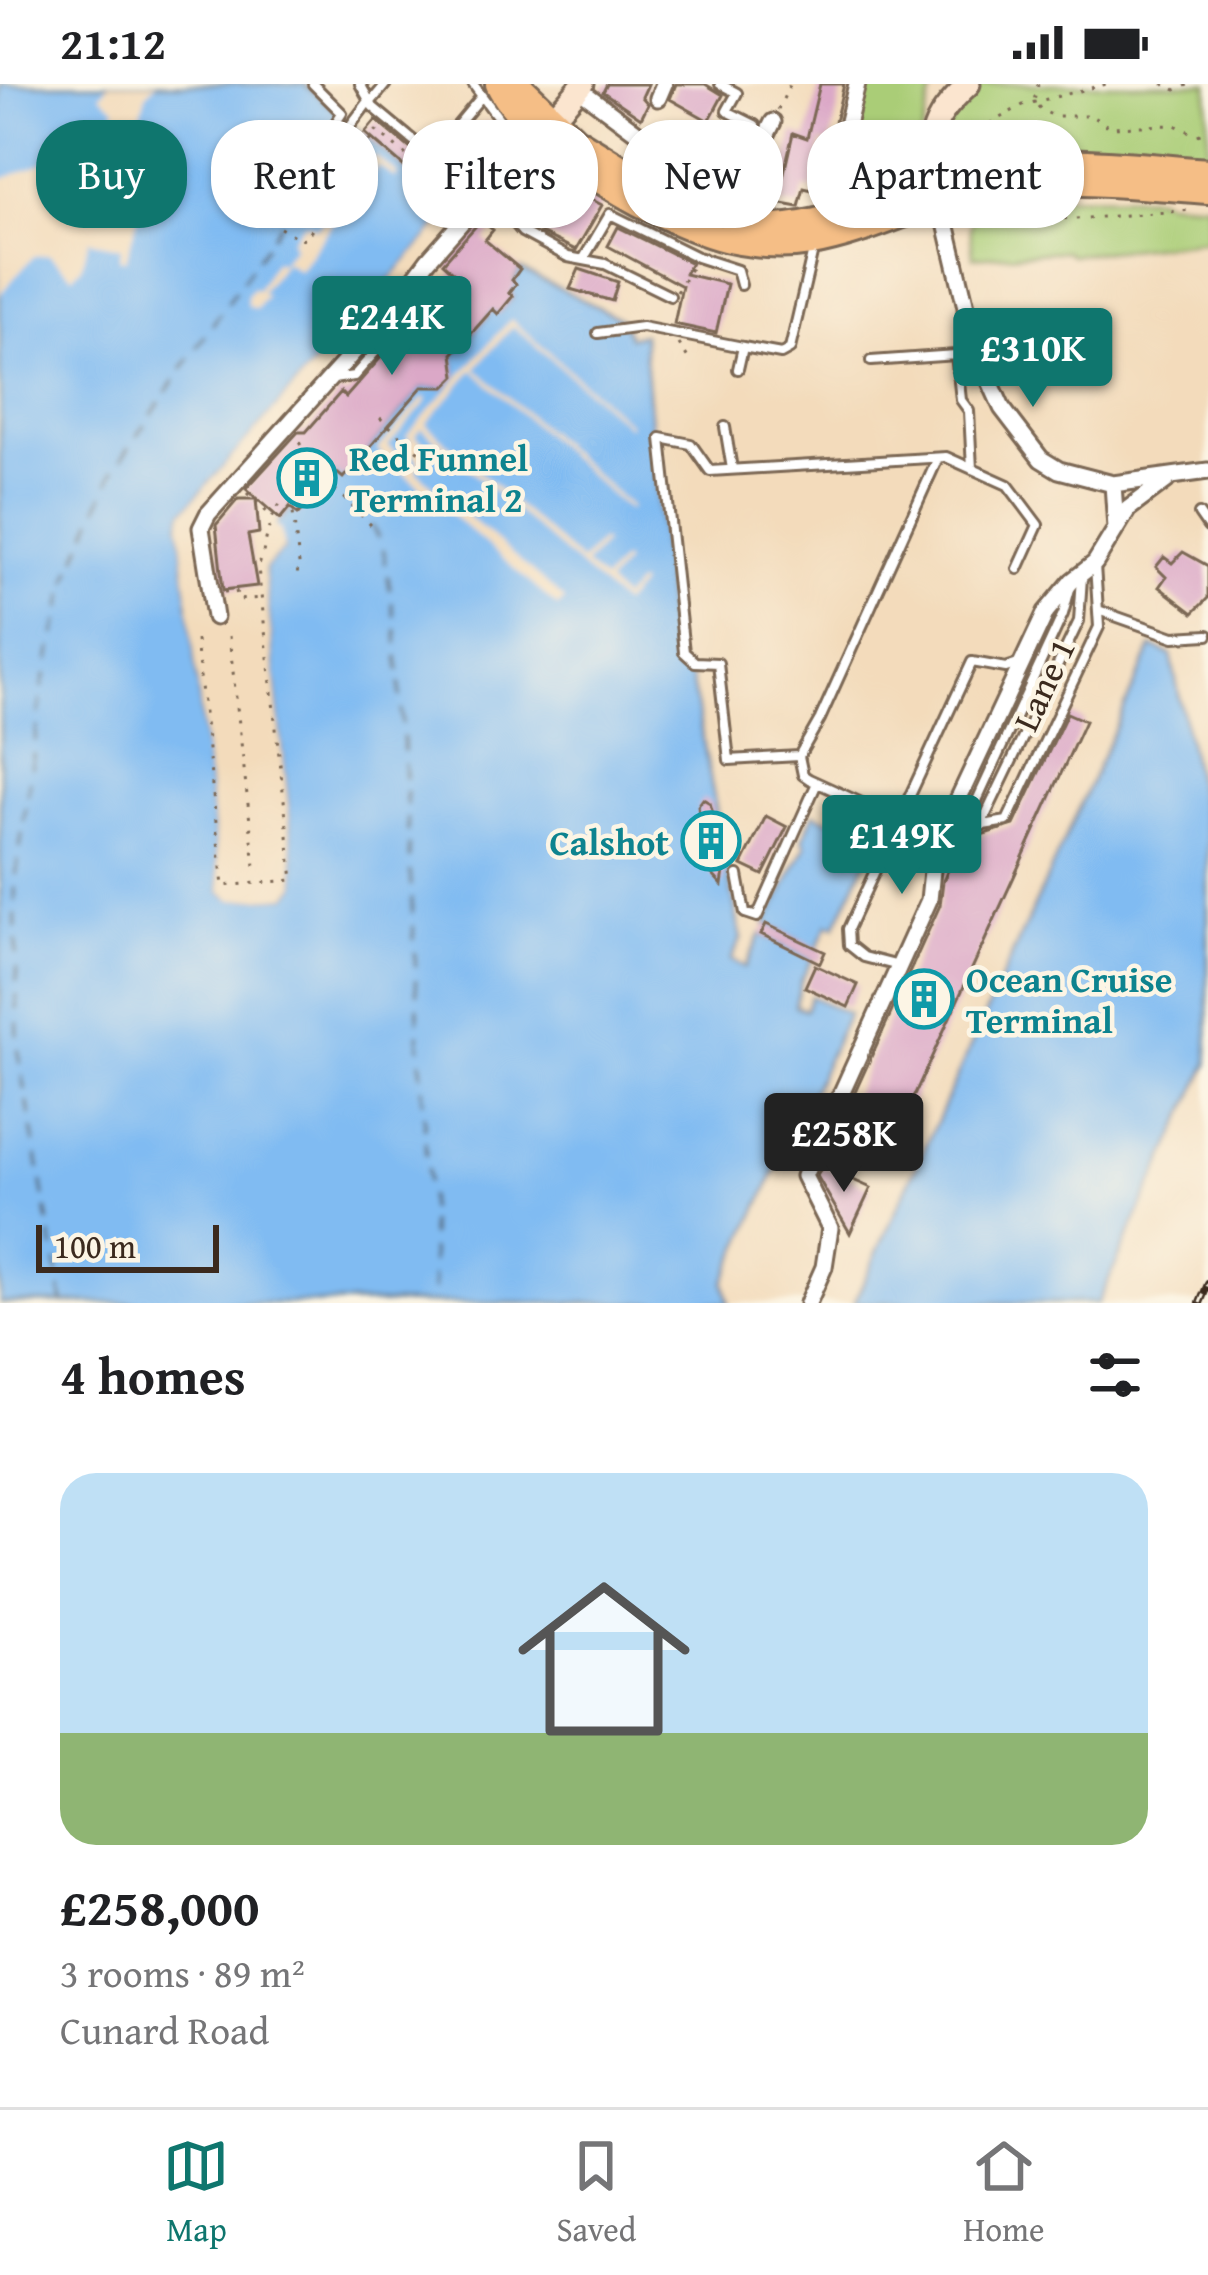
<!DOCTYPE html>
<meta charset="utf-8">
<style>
:root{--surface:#fff;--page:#f6f6f6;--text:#202124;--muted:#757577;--line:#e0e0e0;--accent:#0f766e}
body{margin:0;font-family:"Gentium Book Plus",serif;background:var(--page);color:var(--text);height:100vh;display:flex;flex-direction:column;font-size:45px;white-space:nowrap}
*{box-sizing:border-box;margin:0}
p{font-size:39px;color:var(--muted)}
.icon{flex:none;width:66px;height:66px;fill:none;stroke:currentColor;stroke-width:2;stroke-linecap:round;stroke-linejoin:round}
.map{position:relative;height:1219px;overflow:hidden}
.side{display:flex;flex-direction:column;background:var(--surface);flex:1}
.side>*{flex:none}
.banner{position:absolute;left:36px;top:36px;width:1137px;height:108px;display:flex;gap:24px}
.scale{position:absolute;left:36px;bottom:30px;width:183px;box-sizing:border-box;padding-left:12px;border:6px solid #3b2a1e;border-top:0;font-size:33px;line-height:42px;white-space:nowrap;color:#3b2a1e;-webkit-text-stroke:9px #fcf5e5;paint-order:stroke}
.price{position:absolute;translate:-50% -102px;padding:0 27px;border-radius:12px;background:var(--accent);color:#fff;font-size:39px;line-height:78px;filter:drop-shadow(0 3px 6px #0008)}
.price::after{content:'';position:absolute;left:50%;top:72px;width:36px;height:27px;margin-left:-18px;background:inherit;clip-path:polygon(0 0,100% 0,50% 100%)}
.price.active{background:#222;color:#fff}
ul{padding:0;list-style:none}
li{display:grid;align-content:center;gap:24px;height:636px;padding:0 60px}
li span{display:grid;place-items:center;height:372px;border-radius:36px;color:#555}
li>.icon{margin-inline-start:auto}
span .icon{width:216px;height:216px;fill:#fffc;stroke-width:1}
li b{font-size:51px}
h2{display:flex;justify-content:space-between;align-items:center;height:144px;padding:0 60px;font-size:51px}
.chip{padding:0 42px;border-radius:48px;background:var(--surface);box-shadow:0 3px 9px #0004;font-size:42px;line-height:108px}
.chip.active{background:var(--accent);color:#fff}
.status{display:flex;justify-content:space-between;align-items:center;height:84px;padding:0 60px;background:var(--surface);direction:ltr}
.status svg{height:33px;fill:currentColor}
.dock{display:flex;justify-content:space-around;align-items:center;height:168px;border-top:3px solid var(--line);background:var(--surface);font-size:33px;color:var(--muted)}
.dock a{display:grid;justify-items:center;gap:6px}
.dock .active{color:var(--accent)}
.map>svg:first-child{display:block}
.green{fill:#aacd77;stroke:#727c4a;stroke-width:3}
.water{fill:#80bbf2;stroke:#5e7288;stroke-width:3}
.pier{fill:#f3dbbb}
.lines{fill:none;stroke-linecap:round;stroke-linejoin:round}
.ferry{stroke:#50565e;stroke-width:3;stroke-dasharray:15 12;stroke-linecap:butt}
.building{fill:#dba8c7}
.lane-casing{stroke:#7b6855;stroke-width:14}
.street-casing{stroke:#7b6855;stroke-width:21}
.secondary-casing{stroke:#7b6855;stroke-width:27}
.primary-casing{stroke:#7b6855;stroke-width:30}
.path{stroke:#7b6855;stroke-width:3;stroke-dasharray:3 9;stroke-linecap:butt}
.lane{stroke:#fff;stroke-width:8}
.street{stroke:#fff;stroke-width:15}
.secondary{stroke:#fbe5cf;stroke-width:21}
.primary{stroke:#f5be86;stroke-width:24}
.rail-casing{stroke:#3b2a1e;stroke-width:8}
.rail{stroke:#fcf5e5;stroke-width:3;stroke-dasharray:9;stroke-linecap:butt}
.labels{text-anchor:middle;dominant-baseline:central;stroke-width:9;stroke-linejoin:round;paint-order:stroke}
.culture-label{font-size:36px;font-weight:bold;fill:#0d838f;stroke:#fcf5e5;text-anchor:start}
.street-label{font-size:36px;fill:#3b2a1e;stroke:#fcf5e5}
</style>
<div class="status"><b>21:12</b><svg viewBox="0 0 49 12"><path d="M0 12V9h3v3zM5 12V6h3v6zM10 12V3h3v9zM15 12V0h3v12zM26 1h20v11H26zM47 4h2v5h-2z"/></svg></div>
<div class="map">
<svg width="1208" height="1219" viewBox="0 0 1208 1219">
<rect width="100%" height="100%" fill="#fcf5e5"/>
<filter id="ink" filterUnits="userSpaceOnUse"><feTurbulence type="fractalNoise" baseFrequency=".00833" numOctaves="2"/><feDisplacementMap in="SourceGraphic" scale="24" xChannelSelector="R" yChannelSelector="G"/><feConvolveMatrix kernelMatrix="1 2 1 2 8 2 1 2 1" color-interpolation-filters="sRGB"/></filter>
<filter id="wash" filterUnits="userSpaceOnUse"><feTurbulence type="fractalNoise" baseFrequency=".004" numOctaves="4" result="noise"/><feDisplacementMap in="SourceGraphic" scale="48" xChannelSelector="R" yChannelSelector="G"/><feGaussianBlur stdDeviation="2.7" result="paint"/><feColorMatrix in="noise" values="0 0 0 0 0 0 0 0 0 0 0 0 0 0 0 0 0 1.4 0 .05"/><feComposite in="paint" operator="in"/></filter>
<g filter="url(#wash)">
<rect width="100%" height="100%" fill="#f3dbbb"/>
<path class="green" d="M864 0 933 3 917 70 851 55Z
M981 0H1208V71L1076 63 959 73 948 66 943 48 970 9Z
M1027 112 1156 113 1165 117 1208 120V156L1071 171 1065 167 973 173 970 142 979 121Z"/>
<path class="water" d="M0 0H304L453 126 184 427 180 440 221 807 232 815 288 812 296 801 264 484 284 465 274 440 336 388 344 393 422 303H445L456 291 453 270 488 232V221L498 229 513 213 509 209 520 185 622 235 629 253 643 250 670 557 676 576 691 594 741 855 731 876 745 883 761 850 812 875 801 897 795 922 806 926 810 912 848 930 724 1198 729 1219H0Z
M1152 563 1171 571 1208 756V980L1098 1219H854Z
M814 729 875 758 835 843 828 840 817 865 766 840 806 762 803 755Z"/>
<path class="pier" d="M109 0H156L146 11 121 105 144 111 126 176 119 175 121 164 89 156 82 182 73 192 49 171 34 172 0 210V96L45 78 68 50 85 62 75 103 90 108 102 66 117 65 122 48 110 33 116 24 100 11Z
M375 72 398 90 395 94 378 82 350 120 346 119 299 187 285 178 261 208 266 212 256 225 247 222V212L253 204 257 206 274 177 280 179 293 164 291 155 300 143 306 139 317 144Z
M447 133 452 136 189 430 186 440 227 804 234 809 285 806 290 799 258 484 277 463 269 438 447 271 516 182 520 185 512 196 516 200 510 209 513 212 498 230 489 222 484 227 488 231 453 270 456 292 445 303H421L343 394 335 388 298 430 290 423 275 440 281 446 284 465 264 484 296 801 288 812 232 816 221 807 180 440 184 427Z
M511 235 630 340 628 342 513 242 476 284 631 423 628 426 473 286 426 340 581 478 601 456 604 459 585 481 603 497 622 476 625 479 607 500 623 515 637 499 640 501 623 521 422 344 415 351 432 366 416 387 565 516 558 523 377 366 424 313 428 316 388 362 412 383 418 376 405 365 411 357 406 352Z"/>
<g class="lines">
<path class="ferry" d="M371 441 383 463 397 548 434 1219
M63 1219 18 964 15 800 43 601 69 493 114 386 315 89"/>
</g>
<g id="blocks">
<path class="building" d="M607 0H648L642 13 648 20 641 34 603 8Z
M676 0H705L723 11 709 37 670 15Z
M820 0H844L831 55 829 60 822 58 812 106 804 104 799 123 754 115 749 126 730 125 705 115 636 73 641 66 730 118 747 112 761 94 760 100 780 106 793 49 807 54Z
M376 36 436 86 444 77 449 81 487 37 497 52 460 92 444 117 365 49Z
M854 64 898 75 894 94H876L848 88Z
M566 102 602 121 576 166 541 149Z
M481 136 493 146 485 156 520 185 512 196 516 200 509 209 513 212 498 230 493 225 453 270 456 292 445 303H422L343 394 336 388 298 430 290 423 280 435 246 405 298 348H306L341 308 346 313 391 262 454 189 443 179Z
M618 143 691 179 685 190 727 200 716 249 674 240 682 202 608 162Z
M579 185 618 198 612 217 570 205Z
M238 415H256L259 449 248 451 257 502 223 506 216 441Z
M1183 468 1208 482V514L1193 529 1159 503 1166 493 1156 483 1164 473 1172 479Z
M1067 629 1085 637 887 1071 837 1048 940 821 943 797 960 760 975 766 981 751 1014 741Z
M703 715 710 719 720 755 725 780 722 801 711 789 702 758 698 722Z
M766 732 787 743 763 791 742 781Z
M766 840 825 868 820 879 761 850Z
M815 881 858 901 848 923 805 903Z
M822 1082 871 1104 850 1149 817 1092Z"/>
</g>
</g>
<g filter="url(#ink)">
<use href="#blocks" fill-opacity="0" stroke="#7b6855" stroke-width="3"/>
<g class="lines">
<defs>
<path id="lane" d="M360 0 373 23 432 72 481 13
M473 0 505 43 506 55 466 98V108L478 120
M720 0 737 9 727 27 755 41 736 78
M370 19 386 0
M308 82 342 29 313 0
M316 87 369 17
M490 110 522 148 568 173 605 180 670 212
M584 174 610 130 697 173 737 186 741 201
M598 249 642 243 743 263
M871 277 956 271 961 316 969 327 972 385
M738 285 743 263 781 270 790 265 813 166
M333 295 354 292 385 257 387 233
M725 343 732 385
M1199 430 1208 443
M1018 485 1038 441 1008 401 946 373 710 387 691 360 661 354 684 568 695 578 718 579 729 676 799 672 803 691 809 695 899 736 942 748 1007 737 1099 543 1095 481
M1098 526 1174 553 1208 551
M799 672 820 635 938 374
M980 743 1079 537 1082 493
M963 747 1063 530 1070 505
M738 791 745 829 757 833 817 699
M899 882 864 873 849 861 848 845 972 578 1006 584 1021 579"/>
<path id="street" d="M579 5 642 52 732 106 741 102 773 38
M658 14 664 0
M941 118 966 223V244L1002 324 1041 375 1059 386 1113 400 1208 387
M836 133 830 111 857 0
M1113 400 1116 444
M215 533 201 444 208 430 387 231 428 176 540 49
M808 1219 824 1183 830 1144 804 1092 929 816 934 767 1046 528 1072 497 1095 479 1128 425 1167 396"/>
<path id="secondary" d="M544 44 583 0
M939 111C926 56 926 40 969 0"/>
<path id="primary" d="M498 0C529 65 669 146 739 158 763 162 788 163 812 159 869 149 922 119 979 107 1052 91 1134 102 1208 107
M518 0 575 55 674 116
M733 141C824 156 898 99 985 84 1059 71 1133 81 1208 87"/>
</defs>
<use href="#lane" class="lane-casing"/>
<use href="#street" class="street-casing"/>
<use href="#secondary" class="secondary-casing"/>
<use href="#primary" class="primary-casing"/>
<path class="path" d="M1038 0 1034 17 1041 26 1054 32H1091L1110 43 1175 41 1197 51 1208 48
M1163 0 1176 6 1190 0
M778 26 790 0
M948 63 1023 21 1107 0
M848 95H881
M968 130 1075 135 1194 126
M280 144 300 155 306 154 376 47 441 99 477 57 484 63
M570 205 612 217
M677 208 693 181
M679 260 688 274
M380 334 419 368
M309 380 371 441
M307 389 292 413 295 415 309 397 312 400 298 417 302 420 319 400H325
M247 409 270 431
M296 488H300L292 420 285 414 309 380 297 353
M224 508 236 507 238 516 261 514
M229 552 255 782
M196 556 223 802 293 796 258 484C269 455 265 437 285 414"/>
<use href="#lane" class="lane"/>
<use href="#street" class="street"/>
<use href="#secondary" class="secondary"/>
<use href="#primary" class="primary"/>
<defs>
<path id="rail" d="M1200 1219 1208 1200"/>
</defs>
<use href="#rail" class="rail-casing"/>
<use href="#rail" class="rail"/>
</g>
</g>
<defs>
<symbol id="building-ring" viewBox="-11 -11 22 22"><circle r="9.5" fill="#fcf5e5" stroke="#0f9aa8" stroke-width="1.5"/><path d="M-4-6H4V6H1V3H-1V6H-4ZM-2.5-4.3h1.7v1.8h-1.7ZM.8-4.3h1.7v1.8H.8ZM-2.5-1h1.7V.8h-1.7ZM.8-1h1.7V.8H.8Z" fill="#0f9aa8"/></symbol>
</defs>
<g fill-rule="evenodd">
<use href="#building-ring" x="274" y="361" width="66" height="66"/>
<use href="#building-ring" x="678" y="724" width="66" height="66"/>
<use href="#building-ring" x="891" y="882" width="66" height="66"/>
</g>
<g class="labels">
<g class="culture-label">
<text x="349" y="373">Red Funnel<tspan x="349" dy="41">Terminal 2</tspan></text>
<text x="669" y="757" text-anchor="end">Calshot</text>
<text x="966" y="894">Ocean Cruise<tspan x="966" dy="41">Terminal</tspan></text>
</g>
<g class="street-label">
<text transform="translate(1043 600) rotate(-65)">Lane 1</text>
</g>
</g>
</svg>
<div class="scale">100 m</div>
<b class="price" style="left:392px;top:294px">£244K</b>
<b class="price" style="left:1033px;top:326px">£310K</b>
<b class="price" style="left:902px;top:813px">£149K</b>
<b class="price active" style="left:844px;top:1111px">£258K</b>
<div class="banner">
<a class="chip active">Buy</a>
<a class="chip">Rent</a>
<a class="chip">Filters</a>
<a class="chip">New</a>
<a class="chip">Apartment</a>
</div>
</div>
<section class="side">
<h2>4 homes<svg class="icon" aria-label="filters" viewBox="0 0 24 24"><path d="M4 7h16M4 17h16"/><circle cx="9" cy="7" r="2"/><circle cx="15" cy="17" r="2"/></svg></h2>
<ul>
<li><span style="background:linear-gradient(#bfe0f5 70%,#8fb573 0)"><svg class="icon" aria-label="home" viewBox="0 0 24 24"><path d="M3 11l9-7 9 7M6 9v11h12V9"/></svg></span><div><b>£258,000</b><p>3 rooms · 89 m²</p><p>Cunard Road</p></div></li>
</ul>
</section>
<nav class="dock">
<a class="active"><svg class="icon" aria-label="map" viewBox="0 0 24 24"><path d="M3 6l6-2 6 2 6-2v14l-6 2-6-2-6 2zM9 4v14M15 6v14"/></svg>Map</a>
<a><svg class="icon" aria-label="saved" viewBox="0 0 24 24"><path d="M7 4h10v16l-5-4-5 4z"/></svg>Saved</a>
<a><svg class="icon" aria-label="home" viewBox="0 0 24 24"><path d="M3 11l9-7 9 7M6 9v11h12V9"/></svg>Home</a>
</nav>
